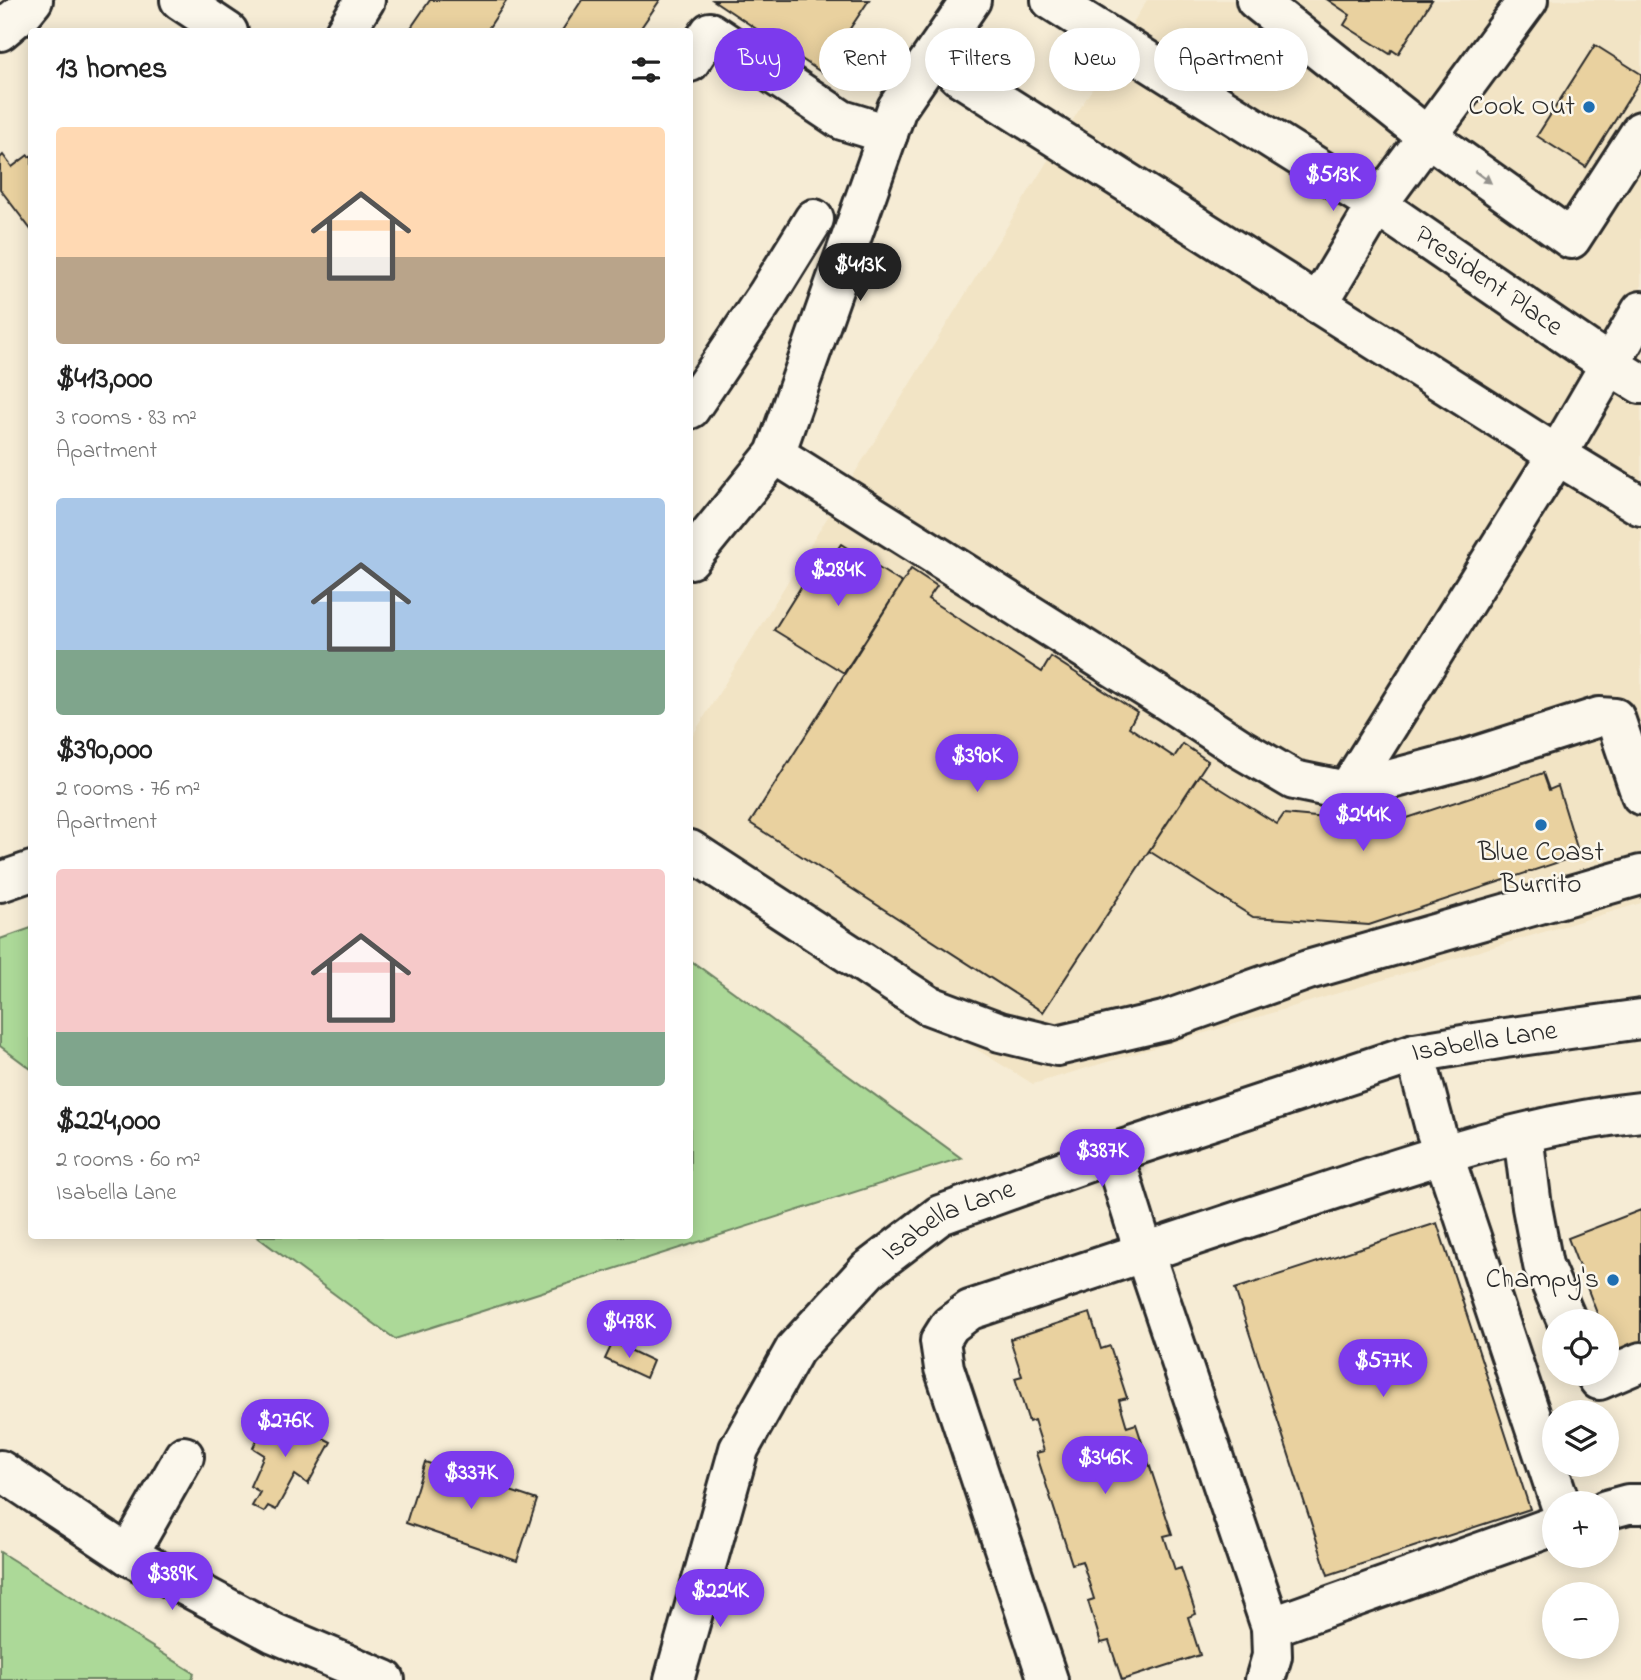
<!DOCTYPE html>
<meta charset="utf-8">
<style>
:root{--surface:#fff;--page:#f2f2f2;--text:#222;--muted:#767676;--accent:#7c3aed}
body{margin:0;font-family:"Indie Flower",sans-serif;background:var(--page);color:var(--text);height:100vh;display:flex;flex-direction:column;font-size:26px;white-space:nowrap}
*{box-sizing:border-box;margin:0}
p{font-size:23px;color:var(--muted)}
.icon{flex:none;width:38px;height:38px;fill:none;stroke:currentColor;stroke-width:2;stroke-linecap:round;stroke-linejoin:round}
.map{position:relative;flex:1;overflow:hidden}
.details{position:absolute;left:28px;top:28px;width:665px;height:1211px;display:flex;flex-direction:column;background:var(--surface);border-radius:7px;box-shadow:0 4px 18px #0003}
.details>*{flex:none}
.guide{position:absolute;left:714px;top:28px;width:665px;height:63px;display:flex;gap:14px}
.controls{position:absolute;left:1542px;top:1309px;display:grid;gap:14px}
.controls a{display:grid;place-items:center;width:77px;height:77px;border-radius:50%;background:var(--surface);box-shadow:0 4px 18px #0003;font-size:35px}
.price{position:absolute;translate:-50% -60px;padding:0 16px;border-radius:24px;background:var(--accent);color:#fff;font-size:23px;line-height:46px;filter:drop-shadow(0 2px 4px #0008)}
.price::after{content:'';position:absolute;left:50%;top:42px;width:21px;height:16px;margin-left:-10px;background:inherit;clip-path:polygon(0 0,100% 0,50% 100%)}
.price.active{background:#222;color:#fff}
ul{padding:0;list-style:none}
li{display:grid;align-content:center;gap:14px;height:371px;padding:0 28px}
li span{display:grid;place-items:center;height:217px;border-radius:7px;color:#555}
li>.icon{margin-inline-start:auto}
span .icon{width:126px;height:126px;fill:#fffc;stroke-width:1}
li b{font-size:30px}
h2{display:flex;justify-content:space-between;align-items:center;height:84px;padding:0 28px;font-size:30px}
.chip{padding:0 24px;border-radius:32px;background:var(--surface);box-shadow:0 4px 18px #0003;font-size:24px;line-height:63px}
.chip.active{background:var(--accent);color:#fff}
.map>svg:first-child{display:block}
.built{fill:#f2e4c5}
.green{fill:#acd998;stroke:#6c8262;stroke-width:2}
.building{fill:#e9d19f;stroke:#2b2b2b;stroke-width:2}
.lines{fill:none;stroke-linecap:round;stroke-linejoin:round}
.minor-casing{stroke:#2b2b2b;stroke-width:44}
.minor{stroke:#fbf7ec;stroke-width:38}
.oneway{fill:#93918c}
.poi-dot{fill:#1f6fb2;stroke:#fbf7ec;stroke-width:2.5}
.labels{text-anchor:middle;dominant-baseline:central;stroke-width:5;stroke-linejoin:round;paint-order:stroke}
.poi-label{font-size:28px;fill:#2b2b2b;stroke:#fbf7ec;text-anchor:end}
.street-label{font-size:28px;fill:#2b2b2b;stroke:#fbf7ec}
</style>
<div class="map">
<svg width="1641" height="1680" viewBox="0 0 1641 1680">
<rect width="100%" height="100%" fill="#f6ecd5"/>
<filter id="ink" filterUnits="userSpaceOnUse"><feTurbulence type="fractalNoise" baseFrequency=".0143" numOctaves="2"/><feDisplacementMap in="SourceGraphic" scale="14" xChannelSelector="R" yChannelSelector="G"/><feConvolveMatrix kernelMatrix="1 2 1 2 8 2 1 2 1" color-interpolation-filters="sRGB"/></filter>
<g filter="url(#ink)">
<path class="built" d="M1147 0H1641V903L1033 1084 690 873V740Z"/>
<path class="green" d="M31 928H32L31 1069 0 1046V939Z
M690 960 961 1158 395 1339 256 1236H690Z
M0 1552 194 1673 192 1680H0Z"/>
<path class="building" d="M430 0H507L486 32H408Z
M582 0H660L638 32H561Z
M713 0H869L821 72Z
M1328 0H1432L1398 54 1392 50 1390 54 1344 25 1350 15Z
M1595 45 1641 74V79L1586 167 1537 136Z
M3 155 12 167 28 155 29 157 32 155V231L0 189V158Z
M841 544 902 583 844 673 774 630 811 571 819 576Z
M911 569 937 586 928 599 1042 672 1051 657 1137 712 1129 727 1174 757 1183 744 1208 761 1043 1012 750 823Z
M1543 773 1549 790 1558 786 1578 851 1574 857 1369 925 1253 917 1149 851 1199 775 1277 824 1284 814 1358 821 1362 833Z
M1641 1210V1344L1613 1355 1606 1338V1321H1600L1568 1238Z
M1437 1223 1530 1509 1328 1575 1235 1289Z
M1090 1313 1101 1349 1110 1346 1127 1398 1119 1400 1127 1427 1136 1424 1172 1534 1164 1536 1175 1570 1181 1568 1196 1614 1188 1617 1200 1655 1122 1680 1109 1641 1101 1643 1088 1601 1094 1599 1082 1561 1072 1564 1036 1453 1044 1451 1034 1420 1029 1422 1015 1378 1022 1376 1010 1339Z
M613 1342 653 1361 646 1378 605 1359Z
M271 1411 331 1442 308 1484 295 1475 276 1510 268 1506 264 1512 252 1506 260 1492 250 1486 264 1455 253 1448Z
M425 1462 537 1500 517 1561 406 1523Z"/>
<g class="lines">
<defs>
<g id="minor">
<path d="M180 0 228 32"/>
<path id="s1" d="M1051 0 1377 205 1610 365 1641 384"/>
<path d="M1256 0 1428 137 1571 239 1641 131"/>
<path d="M0 31 24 11 33 0"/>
<path d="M345 32 365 0"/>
<path d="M935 53 959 76 1557 455 1641 311"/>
<path d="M690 62 710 32 842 120 888 134"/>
<path d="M1318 304 1377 205 1528 0"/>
<path d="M690 409 767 295 814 219"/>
<path d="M775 454 1169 702 1241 749 1294 780 1347 791 1467 759 1599 717 1615 718 1641 795"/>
<path d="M690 559 775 454 897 108 971 0"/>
<path d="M1347 791 1557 455 1641 506"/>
<path d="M690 850 928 1005 1000 1032 1057 1046 1164 1021 1308 970 1641 875"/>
<path d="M0 882 32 871"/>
<path d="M1415 1053 1436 1132 1560 1503"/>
<path d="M1523 1134 1532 1207 1543 1265 1567 1321"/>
<path d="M1113 1153 1144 1252 1271 1627 1272 1656 1265 1680"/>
<path d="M1595 1374 1599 1380 1641 1362"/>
<path d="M0 1470 128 1555 274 1633 385 1680"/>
<path d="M1606 1510 1628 1504H1641"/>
<path d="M128 1555 184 1456"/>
<path d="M1271 1627 1554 1526"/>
<path id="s2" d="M674 1680 739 1449 795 1349 868 1270 940 1215 1113 1153 1415 1053 1505 1038 1641 1019"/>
<path d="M1048 1680 944 1368 940 1341 950 1325 970 1310C1083 1273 1195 1235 1308 1198 1417 1162 1526 1124 1641 1112"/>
</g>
</defs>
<use href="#minor" class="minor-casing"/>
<use href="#minor" class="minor"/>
</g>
<defs><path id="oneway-solid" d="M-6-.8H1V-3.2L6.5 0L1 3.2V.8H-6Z" transform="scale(1.75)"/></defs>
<use class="oneway" href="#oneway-solid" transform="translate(1483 177) rotate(36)"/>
</g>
<g class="poi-dot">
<circle cx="1589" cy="107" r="7"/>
<circle cx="1541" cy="825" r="7"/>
<circle cx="1613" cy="1280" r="7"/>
</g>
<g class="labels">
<g class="poi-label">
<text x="1575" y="107">Cook Out</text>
<text x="1541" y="853" text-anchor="middle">Blue Coast<tspan x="1541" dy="32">Burrito</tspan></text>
<text x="1599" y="1280">Champy's</text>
</g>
<g class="street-label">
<text stroke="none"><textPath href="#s1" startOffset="520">President Place</textPath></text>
<text stroke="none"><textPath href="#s2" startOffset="1125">Isabella Lane</textPath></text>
<text stroke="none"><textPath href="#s2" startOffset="558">Isabella Lane</textPath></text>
</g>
</g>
</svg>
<div class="controls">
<a><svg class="icon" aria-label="locate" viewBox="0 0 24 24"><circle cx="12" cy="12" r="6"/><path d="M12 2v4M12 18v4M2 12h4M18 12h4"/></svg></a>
<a><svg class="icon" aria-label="layers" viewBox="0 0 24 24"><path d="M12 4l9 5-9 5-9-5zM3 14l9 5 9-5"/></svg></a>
<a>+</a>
<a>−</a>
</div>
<b class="price" style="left:1333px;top:213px">$513K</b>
<b class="price active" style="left:860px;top:303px">$413K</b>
<b class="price" style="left:838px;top:608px">$284K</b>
<b class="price" style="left:977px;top:794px">$390K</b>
<b class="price" style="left:1363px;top:853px">$244K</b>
<b class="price" style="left:1102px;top:1189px">$387K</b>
<b class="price" style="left:629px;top:1360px">$478K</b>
<b class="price" style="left:1383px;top:1399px">$577K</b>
<b class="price" style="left:285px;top:1459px">$276K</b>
<b class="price" style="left:1105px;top:1496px">$346K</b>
<b class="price" style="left:471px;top:1511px">$337K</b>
<b class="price" style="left:172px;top:1612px">$389K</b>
<b class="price" style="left:720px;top:1629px">$224K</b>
<div class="guide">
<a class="chip active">Buy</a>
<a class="chip">Rent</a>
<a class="chip">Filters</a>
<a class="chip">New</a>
<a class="chip">Apartment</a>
</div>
<section class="details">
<h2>13 homes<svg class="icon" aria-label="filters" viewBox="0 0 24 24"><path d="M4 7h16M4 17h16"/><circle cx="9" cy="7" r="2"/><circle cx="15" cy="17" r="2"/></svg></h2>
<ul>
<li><span style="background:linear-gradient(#ffd9b3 60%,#b9a48a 0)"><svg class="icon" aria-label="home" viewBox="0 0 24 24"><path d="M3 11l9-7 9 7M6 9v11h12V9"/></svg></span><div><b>$413,000</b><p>3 rooms · 83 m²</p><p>Apartment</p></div></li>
<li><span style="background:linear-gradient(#a9c7e8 70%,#7fa58c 0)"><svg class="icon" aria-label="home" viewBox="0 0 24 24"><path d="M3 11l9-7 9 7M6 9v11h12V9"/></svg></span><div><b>$390,000</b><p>2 rooms · 76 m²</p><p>Apartment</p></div></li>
<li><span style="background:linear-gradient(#f6c9c9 75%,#7fa58c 0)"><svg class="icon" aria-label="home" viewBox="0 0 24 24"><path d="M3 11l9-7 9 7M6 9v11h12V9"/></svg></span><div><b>$224,000</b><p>2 rooms · 60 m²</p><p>Isabella Lane</p></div></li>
</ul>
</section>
</div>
